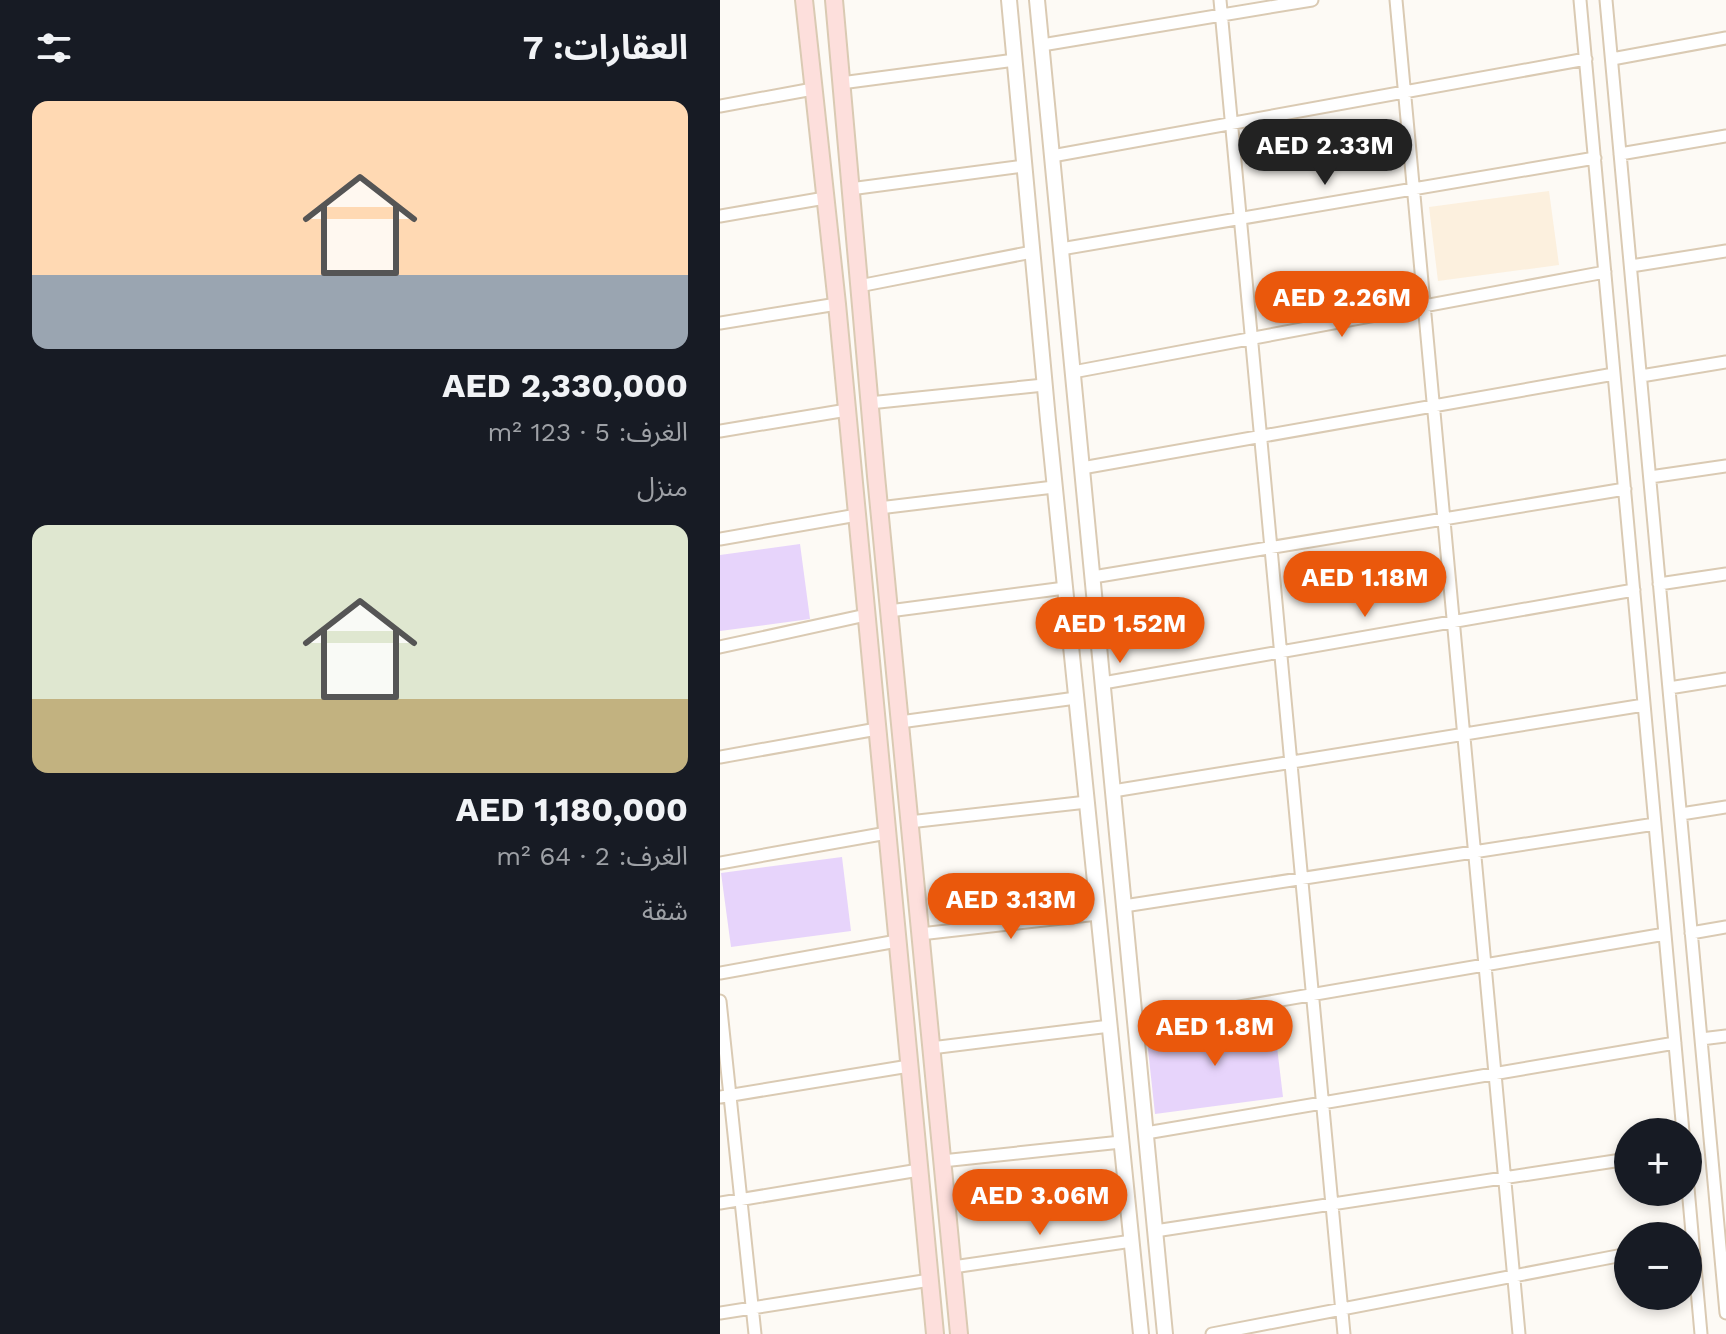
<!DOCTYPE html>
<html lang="ar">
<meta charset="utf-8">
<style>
:root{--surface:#171b24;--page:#20242c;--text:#f1f3f6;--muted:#9ea1a6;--accent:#ea580c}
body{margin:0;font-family:"Work Sans","Noto Sans Arabic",sans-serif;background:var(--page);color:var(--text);direction:rtl;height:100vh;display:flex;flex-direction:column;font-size:30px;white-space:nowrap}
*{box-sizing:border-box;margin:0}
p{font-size:26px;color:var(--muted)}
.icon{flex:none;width:44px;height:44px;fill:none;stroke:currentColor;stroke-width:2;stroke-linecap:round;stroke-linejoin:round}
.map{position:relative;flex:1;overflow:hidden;direction:ltr}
.details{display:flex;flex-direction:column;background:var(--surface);width:720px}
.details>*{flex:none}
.buttons{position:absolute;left:894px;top:1118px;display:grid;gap:16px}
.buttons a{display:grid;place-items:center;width:88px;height:88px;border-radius:50%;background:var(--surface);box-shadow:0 4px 12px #0003;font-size:40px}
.price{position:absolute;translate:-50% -68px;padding:0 18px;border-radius:28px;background:var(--accent);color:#fff;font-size:26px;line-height:52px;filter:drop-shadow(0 2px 4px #0008)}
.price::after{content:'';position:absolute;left:50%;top:48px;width:24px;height:18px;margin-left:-12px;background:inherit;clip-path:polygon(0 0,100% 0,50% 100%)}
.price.active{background:#222;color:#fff}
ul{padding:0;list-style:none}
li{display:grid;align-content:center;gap:16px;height:424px;padding:0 32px}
li span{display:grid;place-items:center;height:248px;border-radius:16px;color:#555}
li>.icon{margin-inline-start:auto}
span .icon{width:144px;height:144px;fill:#fffc;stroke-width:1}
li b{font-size:34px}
h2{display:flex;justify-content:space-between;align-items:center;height:96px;padding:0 32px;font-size:34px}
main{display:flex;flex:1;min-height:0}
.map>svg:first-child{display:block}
.built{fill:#fcf0de}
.building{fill:#e7d4fb}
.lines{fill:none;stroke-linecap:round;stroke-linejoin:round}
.minor-casing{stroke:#dacab3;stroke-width:15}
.tertiary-casing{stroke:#dacab3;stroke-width:18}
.secondary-casing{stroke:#dacab3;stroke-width:20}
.minor{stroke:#fff;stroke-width:11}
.tertiary{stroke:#fff;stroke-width:14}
.secondary{stroke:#fddfdc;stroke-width:16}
</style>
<main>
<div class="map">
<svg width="1006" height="1334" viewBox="0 0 1006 1334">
<rect width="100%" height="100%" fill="#fdfaf5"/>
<path class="built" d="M829 191 839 265 718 281 709 207Z"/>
<path class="building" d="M80 544 90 619 0 631V555Z
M122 857 131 931 11 947 1 873Z
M554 1022 563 1097 435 1114 427 1040Z"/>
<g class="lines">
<defs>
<path id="minor" d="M500 0 624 1334
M676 0 799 1334
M860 0 963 1132
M886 0 1006 1313
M322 45 592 0
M892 59 1006 38
M121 83 295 60
M0 106 93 89
M900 154 1006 136
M332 156 866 59
M130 189 304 166
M0 216 105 198
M341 249 875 158
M911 266 1006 251
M139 286 312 252
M0 323 117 304
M353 372 885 272
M921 376 1006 362
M149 403 324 385
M0 431 127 410
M362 468 894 374
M930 477 1006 466
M159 508 334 487
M0 539 137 515
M373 577 905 489
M939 584 1006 574
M169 611 345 588
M0 647 146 615
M383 683 914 590
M949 688 1006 679
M180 722 356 698
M0 757 157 729
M393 791 924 705
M961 814 1006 807
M189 822 367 802
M0 863 167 833
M404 906 935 824
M971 933 1006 927
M200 934 378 914
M0 973 177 941
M0 1001 35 1334
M415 1025 945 934
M981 1039 1006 1036
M211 1048 390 1026
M0 1097 189 1066
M426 1133 955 1043
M222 1161 401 1142
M968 1188 981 1334
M0 1203 199 1170
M435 1231 908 1159
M233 1267 412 1241
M0 1313 210 1280
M492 1334 908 1254"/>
<path id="tertiary" d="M289 0 328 420 421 1334
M317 0 445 1334"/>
<path id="secondary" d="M84 0 117 304 215 1334
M114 0 156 476 239 1334"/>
</defs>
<use href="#minor" class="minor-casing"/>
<use href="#tertiary" class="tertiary-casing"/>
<use href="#secondary" class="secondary-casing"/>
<use href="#minor" class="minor"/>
<use href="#tertiary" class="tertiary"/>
<use href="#secondary" class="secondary"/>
</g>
</svg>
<div class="buttons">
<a>+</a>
<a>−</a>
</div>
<b class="price active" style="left:605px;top:187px">AED 2.33M</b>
<b class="price" style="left:622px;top:339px">AED 2.26M</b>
<b class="price" style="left:645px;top:619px">AED 1.18M</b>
<b class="price" style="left:400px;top:665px">AED 1.52M</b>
<b class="price" style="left:291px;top:941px">AED 3.13M</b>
<b class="price" style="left:495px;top:1068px">AED 1.8M</b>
<b class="price" style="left:320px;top:1237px">AED 3.06M</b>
</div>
<section class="details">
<h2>العقارات: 7<svg class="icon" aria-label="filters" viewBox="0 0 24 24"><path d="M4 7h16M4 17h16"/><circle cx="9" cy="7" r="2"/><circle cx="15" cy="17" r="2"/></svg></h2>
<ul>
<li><span style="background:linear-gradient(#ffd9b3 70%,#9aa5b1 0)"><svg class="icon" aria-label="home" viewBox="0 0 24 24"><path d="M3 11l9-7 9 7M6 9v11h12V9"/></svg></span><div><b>AED 2,330,000</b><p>الغرف: 5 · 123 m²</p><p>منزل</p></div></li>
<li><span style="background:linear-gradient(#dfe7d0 70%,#c2b280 0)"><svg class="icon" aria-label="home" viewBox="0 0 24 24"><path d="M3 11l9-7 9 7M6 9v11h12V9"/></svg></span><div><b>AED 1,180,000</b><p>الغرف: 2 · 64 m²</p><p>شقة</p></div></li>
</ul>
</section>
</main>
